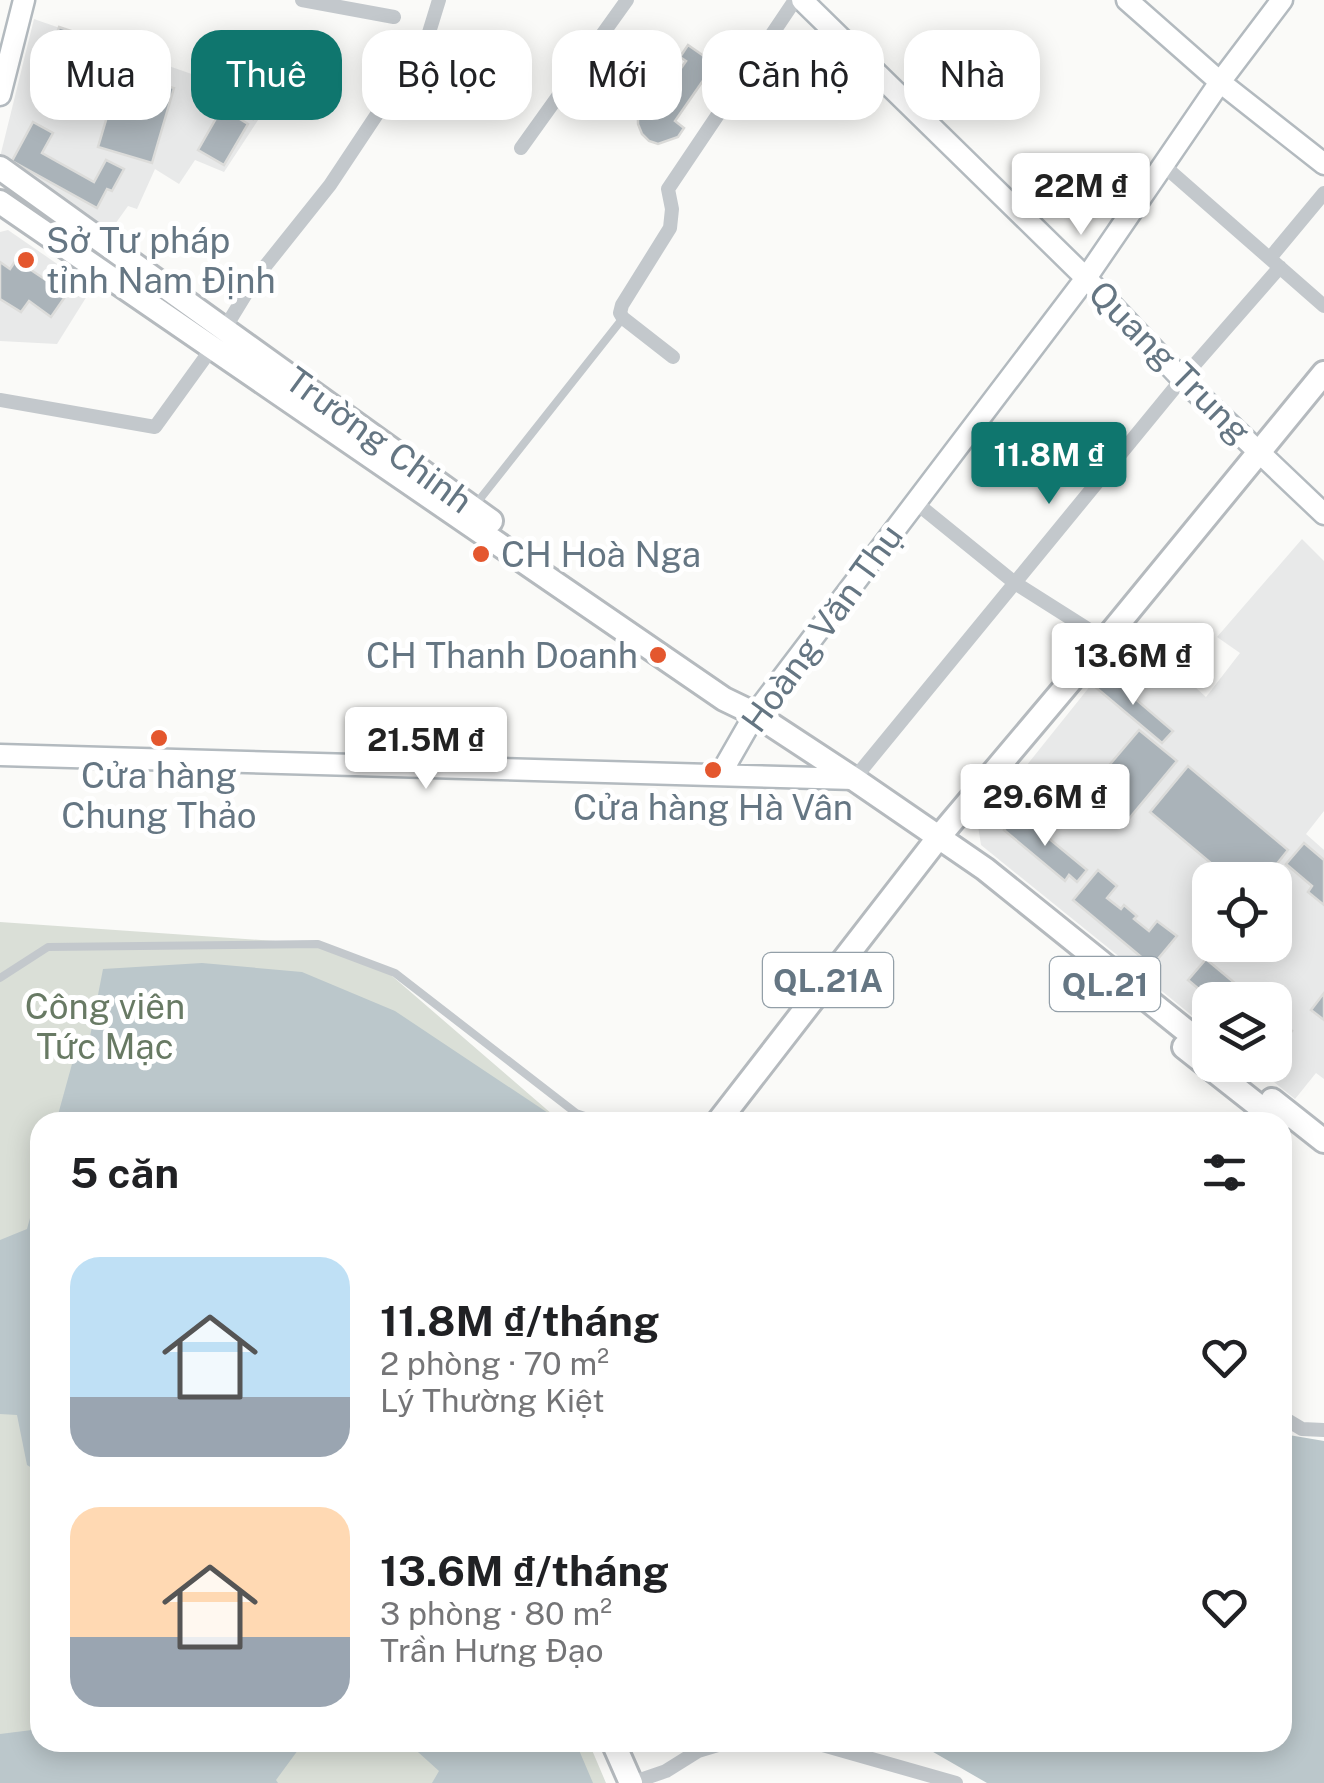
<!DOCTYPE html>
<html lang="vi">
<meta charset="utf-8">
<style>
:root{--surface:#fff;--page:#f6f6f6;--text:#202124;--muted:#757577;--accent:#0f766e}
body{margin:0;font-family:"Public Sans",sans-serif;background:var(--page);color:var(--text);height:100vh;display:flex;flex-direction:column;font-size:38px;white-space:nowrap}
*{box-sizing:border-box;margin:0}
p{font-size:32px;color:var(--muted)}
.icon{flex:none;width:55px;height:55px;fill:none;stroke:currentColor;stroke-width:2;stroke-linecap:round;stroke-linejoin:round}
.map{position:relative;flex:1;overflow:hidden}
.panel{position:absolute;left:30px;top:1112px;width:1262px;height:640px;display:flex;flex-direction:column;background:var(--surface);border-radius:30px;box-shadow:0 5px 25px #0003}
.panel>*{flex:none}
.guide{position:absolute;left:30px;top:30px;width:1265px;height:90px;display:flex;gap:20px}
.tools{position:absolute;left:1192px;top:862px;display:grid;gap:20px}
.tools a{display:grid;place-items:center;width:100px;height:100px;border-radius:20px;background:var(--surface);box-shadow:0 5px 25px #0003;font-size:50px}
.price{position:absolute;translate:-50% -85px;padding:0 22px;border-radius:10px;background:#fff;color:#222;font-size:32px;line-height:65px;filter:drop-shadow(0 2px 5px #0008)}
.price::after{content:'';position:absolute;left:50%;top:60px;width:30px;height:22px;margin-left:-15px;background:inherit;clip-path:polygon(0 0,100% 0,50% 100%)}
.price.on{background:var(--accent);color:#fff}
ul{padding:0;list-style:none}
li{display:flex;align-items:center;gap:30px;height:250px;padding:0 40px}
li span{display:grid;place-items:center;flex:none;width:280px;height:200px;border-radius:30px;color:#555}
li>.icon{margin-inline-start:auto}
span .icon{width:120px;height:120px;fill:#fffc;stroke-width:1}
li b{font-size:42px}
h2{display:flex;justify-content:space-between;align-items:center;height:120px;padding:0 40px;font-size:42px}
.chip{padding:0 35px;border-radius:30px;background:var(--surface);box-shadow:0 5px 25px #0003;font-size:35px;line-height:90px}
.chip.on{background:var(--accent);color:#fff}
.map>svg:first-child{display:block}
.built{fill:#e8e9e9;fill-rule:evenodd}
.green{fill:#dadfd7}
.water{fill:#bbc7cb}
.building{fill:#aab3b9;stroke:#dcdcda;stroke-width:2.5}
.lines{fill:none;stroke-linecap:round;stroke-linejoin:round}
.secondary-casing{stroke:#b3babf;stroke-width:25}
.primary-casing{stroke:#b5babe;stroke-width:28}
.lane{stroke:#c3c8cc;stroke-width:8}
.street{stroke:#c3c8cc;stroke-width:14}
.secondary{stroke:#fff;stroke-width:20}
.primary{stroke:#fff;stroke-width:22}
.poi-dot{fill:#e4572e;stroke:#fff;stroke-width:4}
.labels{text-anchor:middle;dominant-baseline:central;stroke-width:10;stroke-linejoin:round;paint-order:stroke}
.shield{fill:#fff;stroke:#939fa8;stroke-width:2.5}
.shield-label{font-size:32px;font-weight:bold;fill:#657683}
.poi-label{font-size:35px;fill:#657683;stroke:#fff;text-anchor:start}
.street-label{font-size:35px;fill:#657683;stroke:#fff}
.park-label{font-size:35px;fill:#687a64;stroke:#fff}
</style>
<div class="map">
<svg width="1324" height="1783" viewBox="0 0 1324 1783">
<rect width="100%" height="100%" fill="#fafaf8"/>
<path class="built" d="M34 19 206 79 215 67 270 102 224 172 195 160 179 184 155 169 137 209 128 206 108 234 0 157Z
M8 230 92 288 57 344 0 341V232Z
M1302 539 1324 561V811L1306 834 1324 850V1079L1316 1073 1295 1099 1253 1065H1275V1000H1210V1030L981 845 978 826 1107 665 1138 634 1206 697 1240 653 1217 637ZM1210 880H1275V945H1210Z"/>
<path class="green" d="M0 922 318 944 384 969 560 1121 40 1122V1742L589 1743 606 1783H0Z"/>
<path class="water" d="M202 963 302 972 395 1011 560 1121 56 1122 72 1064 88 1047 103 969Z
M40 1182V1473L27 1465 17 1415 0 1414V1240L27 1229Z
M1283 1434 1324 1441V1783H987L921 1745 893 1743 1282 1742Z
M40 1729V1742L351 1743 301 1746 276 1780 278 1783H0V1734Z
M408 1743H576L593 1783H432L439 1771Z"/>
<path class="building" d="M59 27 125 49 118 67 53 45Z
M688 45 721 68 715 76 709 72 675 121 684 128 678 137 658 144 649 141 642 134 638 124V113L641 104 644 100 654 107 686 61 680 57Z
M120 73 174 88 152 163 98 147Z
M216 75 263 101 253 119 205 93Z
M222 108 248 124 224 165 198 150Z
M33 122 53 133 42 153 94 182 106 160 124 169 112 191 107 189 97 208 12 161Z
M16 260 67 294 51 317 29 301 21 312 0 299V262L10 269Z
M1100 677 1111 678 1173 731 1162 743 1093 685Z
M1139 730 1177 761 1127 821 1089 789Z
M1188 766 1288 850 1264 880H1231L1150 812Z
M1018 813 1087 870 1077 882 1069 875 1065 881 1004 830Z
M1304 843 1324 860V905L1308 892 1312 886 1286 864Z
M1098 870 1117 886 1107 898 1121 909 1124 905 1137 916 1134 919 1149 931 1157 921 1177 936 1152 966 1073 900Z
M1206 959 1255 1000H1212L1188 980Z
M1324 993V1020L1311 1010Z
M1275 1017 1292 1031 1275 1051Z"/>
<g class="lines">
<defs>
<path id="secondary" d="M802 0 1086 278 1182 379 1324 514
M1127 0 1220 82 1324 164
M0 95 24 0
M0 755 854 779
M720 775 755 714 1086 278 1220 82 1282 0"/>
<path id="primary" d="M0 168 491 521
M0 202 724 699 755 714 854 779 985 869 1210 1050
M1184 1047 1279 1122
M1272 1100 1324 1141
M718 1122 938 838 1105 640 1324 373
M613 1742 631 1783"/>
</defs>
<use href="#secondary" class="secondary-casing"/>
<use href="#primary" class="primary-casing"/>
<path class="lane" d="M476 504 623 318
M0 978 48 947 318 944 395 973 576 1113 603 1122"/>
<path class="street" d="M302 0 394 17
M521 148 627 0
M1163 165 1324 306
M1270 258 1324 193
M225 328 255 279 330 185 427 39 439 0
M673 357 623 318 620 313 622 305 670 228 672 209 668 189 795 0
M0 400 155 427 212 348
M915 502 1015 583 1105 640
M854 779 1182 379 1280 267
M1282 1417 1302 1429 1324 1430
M812 1742 956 1783
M631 1783 666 1771 698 1751 728 1742"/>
<use href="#secondary" class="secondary"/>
<use href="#primary" class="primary"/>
</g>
<g class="poi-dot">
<circle cx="26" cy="260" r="10"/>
<circle cx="481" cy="554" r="10"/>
<circle cx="658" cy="655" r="10"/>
<circle cx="159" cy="738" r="10"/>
<circle cx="713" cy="770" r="10"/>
</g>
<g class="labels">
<g class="shield">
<rect x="763" y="953" width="130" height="54" rx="8"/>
<rect x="1050" y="957" width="110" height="54" rx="8"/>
</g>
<g class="shield-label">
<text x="828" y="980">QL.21A</text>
<text x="1105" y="984">QL.21</text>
</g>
<g class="poi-label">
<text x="46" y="240">Sở Tư pháp<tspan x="46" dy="40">tỉnh Nam Định</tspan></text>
<text x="501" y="554">CH Hoà Nga</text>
<text x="638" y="655" text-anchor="end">CH Thanh Doanh</text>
<text x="159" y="775" text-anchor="middle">Cửa hàng<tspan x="159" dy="40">Chung Thảo</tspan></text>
<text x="713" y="807" text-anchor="middle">Cửa hàng Hà Vân</text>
</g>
<g class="street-label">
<text transform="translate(1170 362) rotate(45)">Quang Trung</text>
<text transform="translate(379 440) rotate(36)">Trường Chinh</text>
<text transform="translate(822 628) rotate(-54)">Hoàng Văn Thụ</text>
</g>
<g class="park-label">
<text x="105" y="1006">Công viên<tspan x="105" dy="40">Tức Mạc</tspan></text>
</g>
</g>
</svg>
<div class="tools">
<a><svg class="icon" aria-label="locate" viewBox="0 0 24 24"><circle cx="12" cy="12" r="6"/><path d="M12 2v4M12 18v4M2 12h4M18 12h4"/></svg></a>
<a><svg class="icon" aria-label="layers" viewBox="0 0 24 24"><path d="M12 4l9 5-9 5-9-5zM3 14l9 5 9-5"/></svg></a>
</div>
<b class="price" style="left:1081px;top:238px">22M ₫</b>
<b class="price on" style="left:1049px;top:507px">11.8M ₫</b>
<b class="price" style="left:1133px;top:708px">13.6M ₫</b>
<b class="price" style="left:426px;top:792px">21.5M ₫</b>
<b class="price" style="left:1045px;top:849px">29.6M ₫</b>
<div class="guide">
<a class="chip">Mua</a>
<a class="chip on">Thuê</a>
<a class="chip">Bộ lọc</a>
<a class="chip">Mới</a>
<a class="chip">Căn hộ</a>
<a class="chip">Nhà</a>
</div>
<section class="panel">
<h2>5 căn<svg class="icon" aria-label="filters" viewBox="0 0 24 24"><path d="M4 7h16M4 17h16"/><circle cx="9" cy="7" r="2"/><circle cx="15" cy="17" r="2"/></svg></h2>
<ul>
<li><span style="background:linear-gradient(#bfe0f5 70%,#9aa5b1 0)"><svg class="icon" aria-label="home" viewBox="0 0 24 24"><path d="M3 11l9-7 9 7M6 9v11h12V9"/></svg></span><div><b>11.8M ₫/tháng</b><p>2 phòng · 70 m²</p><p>Lý Thường Kiệt</p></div><svg class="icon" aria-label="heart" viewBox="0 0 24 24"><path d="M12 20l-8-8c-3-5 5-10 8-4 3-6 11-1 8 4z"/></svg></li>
<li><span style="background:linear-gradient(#ffd9b3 65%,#9aa5b1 0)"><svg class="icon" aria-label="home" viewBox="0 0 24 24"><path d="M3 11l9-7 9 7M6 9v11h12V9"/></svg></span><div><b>13.6M ₫/tháng</b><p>3 phòng · 80 m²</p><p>Trần Hưng Đạo</p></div><svg class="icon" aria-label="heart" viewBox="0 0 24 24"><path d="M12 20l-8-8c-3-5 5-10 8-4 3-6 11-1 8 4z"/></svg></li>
</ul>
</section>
</div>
